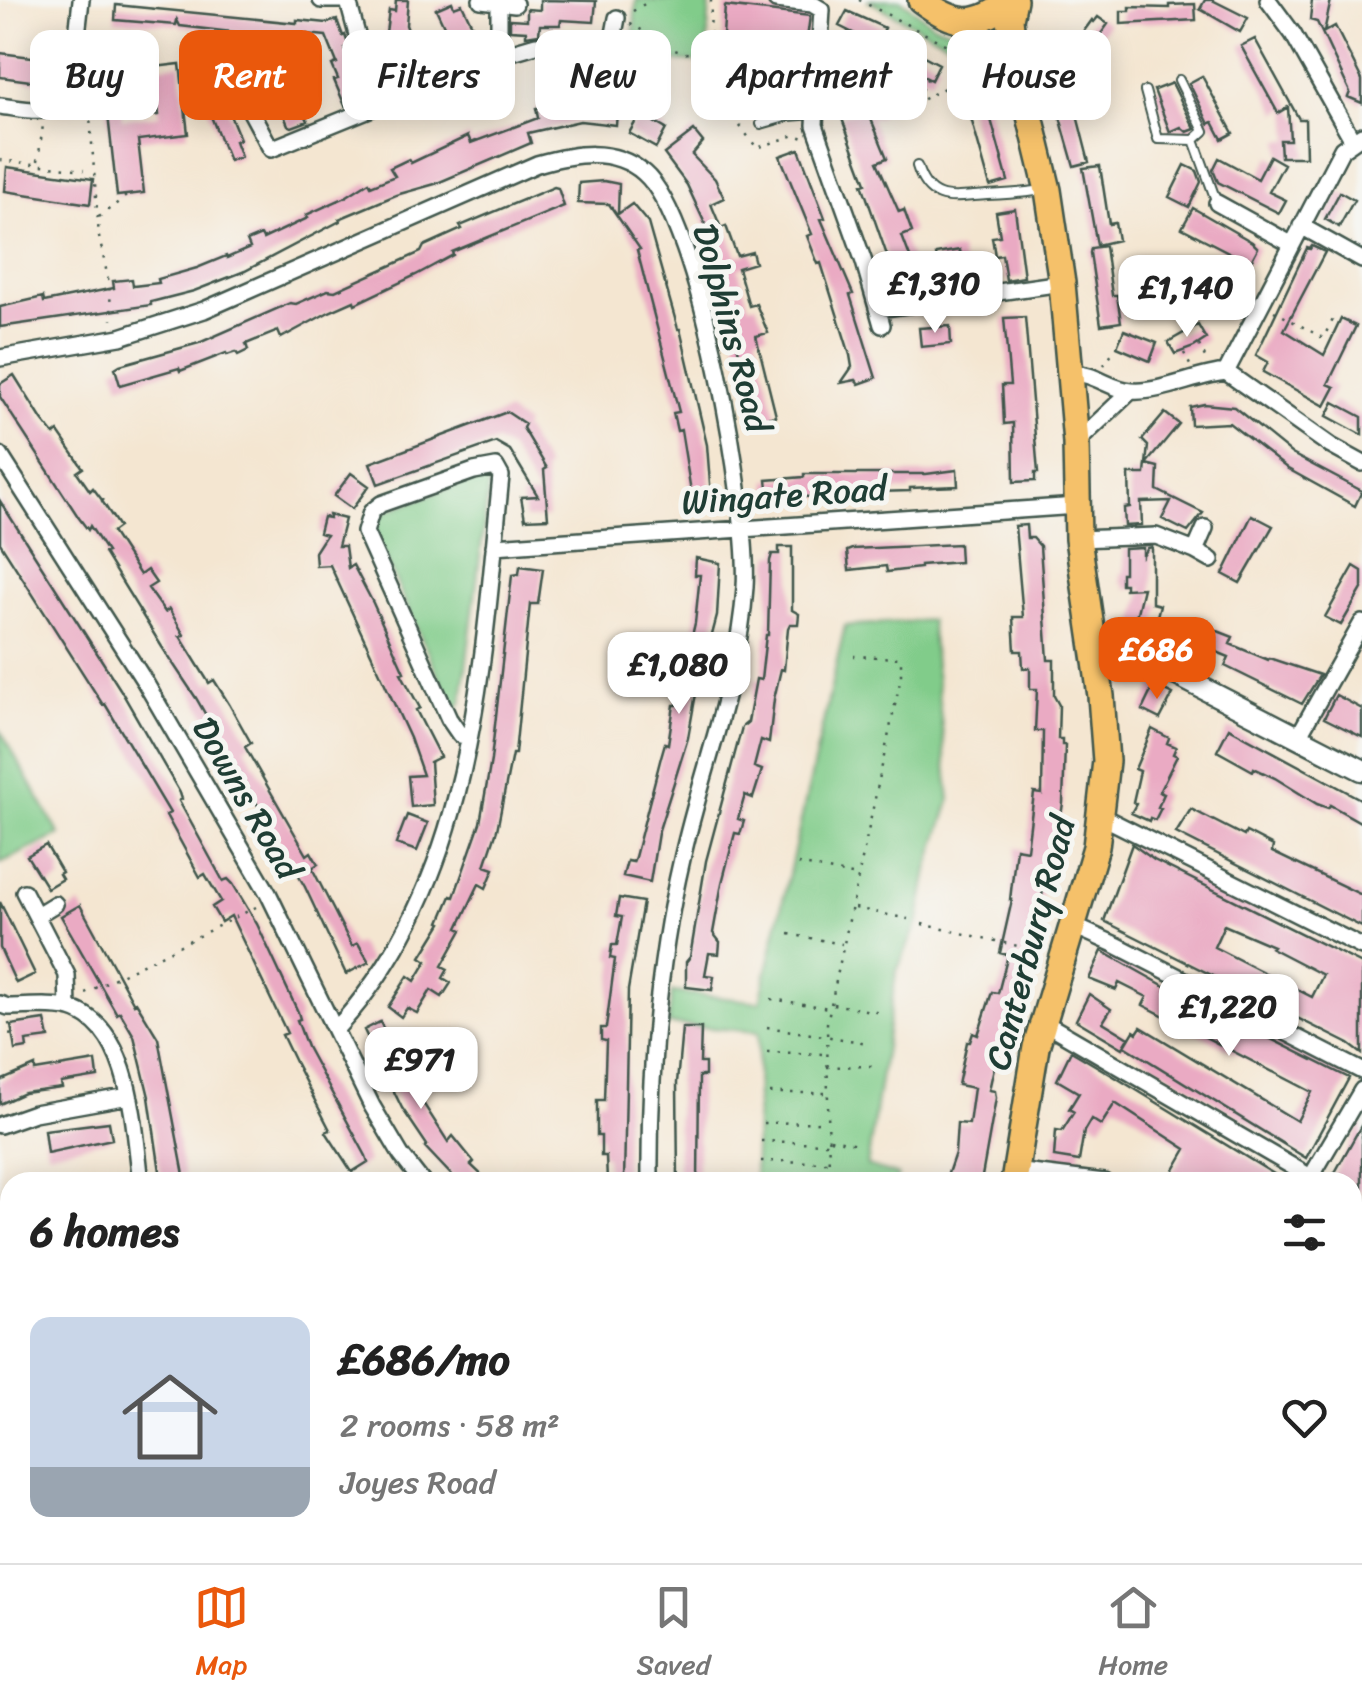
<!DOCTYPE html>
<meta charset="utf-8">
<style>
:root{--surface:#fff;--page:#f2f2f2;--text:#222;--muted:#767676;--line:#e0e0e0;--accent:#ea580c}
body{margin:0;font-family:Sriracha,sans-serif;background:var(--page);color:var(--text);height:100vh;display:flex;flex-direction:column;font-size:38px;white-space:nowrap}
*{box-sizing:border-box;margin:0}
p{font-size:32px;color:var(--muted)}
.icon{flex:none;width:55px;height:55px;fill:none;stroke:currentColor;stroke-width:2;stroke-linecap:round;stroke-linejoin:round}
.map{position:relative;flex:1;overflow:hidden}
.sheet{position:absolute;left:0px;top:1172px;width:1362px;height:392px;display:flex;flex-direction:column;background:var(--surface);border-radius:30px 30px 0 0;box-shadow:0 5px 25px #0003}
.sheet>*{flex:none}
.top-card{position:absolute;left:30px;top:30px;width:1302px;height:90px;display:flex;gap:20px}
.price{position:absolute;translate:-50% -85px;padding:0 22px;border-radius:20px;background:#fff;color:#222;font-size:32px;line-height:65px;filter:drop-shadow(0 2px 5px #0008)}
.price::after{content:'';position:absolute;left:50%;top:60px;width:30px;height:22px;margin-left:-15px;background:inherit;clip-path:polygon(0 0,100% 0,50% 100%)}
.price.active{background:var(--accent);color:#fff}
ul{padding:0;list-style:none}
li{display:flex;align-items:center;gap:30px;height:250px;padding:0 30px}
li+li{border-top:2px solid var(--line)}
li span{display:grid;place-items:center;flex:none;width:280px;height:200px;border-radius:20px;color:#555}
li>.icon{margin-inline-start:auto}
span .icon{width:120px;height:120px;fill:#fffc;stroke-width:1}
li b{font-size:42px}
h2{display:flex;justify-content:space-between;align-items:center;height:120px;padding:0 30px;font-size:42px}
.pill{padding:0 35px;border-radius:20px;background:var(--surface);box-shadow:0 5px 25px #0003;font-size:35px;line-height:90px}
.pill.active{background:var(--accent);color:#fff}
.dock{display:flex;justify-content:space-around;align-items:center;height:140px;border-top:2px solid var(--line);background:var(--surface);font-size:28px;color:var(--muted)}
.dock a{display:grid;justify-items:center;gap:5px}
.dock .active{color:var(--accent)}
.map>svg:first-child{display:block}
.green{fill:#81cc8a;stroke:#50845f;stroke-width:2.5}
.building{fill:#eaaac3;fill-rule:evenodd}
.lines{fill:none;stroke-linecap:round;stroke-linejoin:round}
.service-casing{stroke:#3f564c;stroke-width:12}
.minor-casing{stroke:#3f564c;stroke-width:20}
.tertiary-casing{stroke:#3f564c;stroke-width:25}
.trunk-casing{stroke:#3f564c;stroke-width:30}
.path{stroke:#3f564c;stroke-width:2.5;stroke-dasharray:2.5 8;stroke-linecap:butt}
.service{stroke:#fff;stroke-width:8}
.minor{stroke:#fff;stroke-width:15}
.tertiary{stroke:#fff;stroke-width:20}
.trunk{stroke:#f5c16b;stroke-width:25}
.labels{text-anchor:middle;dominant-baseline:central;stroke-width:10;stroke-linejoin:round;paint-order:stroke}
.street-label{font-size:35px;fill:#1f3d34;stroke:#f6f6f2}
</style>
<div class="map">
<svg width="1362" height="1563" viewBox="0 0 1362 1563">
<rect width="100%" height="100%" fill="#f6f6f2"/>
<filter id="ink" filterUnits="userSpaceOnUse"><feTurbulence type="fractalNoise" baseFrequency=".01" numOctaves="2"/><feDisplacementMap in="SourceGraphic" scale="20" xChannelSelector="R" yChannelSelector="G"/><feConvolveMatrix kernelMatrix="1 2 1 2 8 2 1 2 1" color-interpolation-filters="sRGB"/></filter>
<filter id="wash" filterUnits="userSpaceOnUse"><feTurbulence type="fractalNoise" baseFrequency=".0048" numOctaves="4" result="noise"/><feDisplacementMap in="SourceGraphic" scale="40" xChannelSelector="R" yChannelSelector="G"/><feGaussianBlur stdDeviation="2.25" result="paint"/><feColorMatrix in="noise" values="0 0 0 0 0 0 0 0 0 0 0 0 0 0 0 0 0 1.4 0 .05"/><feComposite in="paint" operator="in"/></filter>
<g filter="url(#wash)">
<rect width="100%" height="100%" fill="#f4e6d1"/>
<path class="green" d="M636 0H710L706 63 632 58Z
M867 0H901L933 24 958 32 987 53 992 66Z
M485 475 489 483 462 700 455 713 375 535 378 518 389 510Z
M930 620 950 801 928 870 919 920 896 973 867 1166 898 1176 895 1182H754L759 1032 668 1024 672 992 760 1002 845 626Z
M0 730 60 835 0 863Z
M125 1555H359L368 1558 366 1563H126Z"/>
<g id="blocks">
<path class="building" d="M396 0H408L406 25 425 74 407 82H401L385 40 389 10 395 11Z
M540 0 596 1 594 22 561 20 560 25H540L539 34 526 36V31L510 30V19L527 20V9L540 10Z
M1205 0H1212L1248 18 1240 32 1200 9Z
M1312 0H1331L1324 32 1335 26 1362 80V103L1348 97 1350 92 1317 22 1310 20Z
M452 2 454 7 462 4 481 44 473 47 475 52 459 58 436 9Z
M1195 4 1196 20 1121 24V11H1130V7L1169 8V5Z
M116 5 297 23V20L327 23 337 20 343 36 345 35 349 47 345 48 363 99 345 106 334 80 338 79 332 65 337 63 326 36 307 34 306 39 223 31 180 26 177 20 176 25 115 20Z
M725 6 810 16 805 54H799L798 74H793L790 106 770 104V107H762V110L742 108 741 77 765 79 767 53 722 50Z
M847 11 885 28 883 32 893 37 892 39 939 64 931 80 885 57 886 54 863 42 865 39 839 26Z
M1098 17 1108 24 1069 79 1056 69 1092 20 1094 22Z
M1255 39 1299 119H1305L1306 157H1281L1280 140H1290L1288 107 1278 113 1241 46Z
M0 53 56 60 53 84 0 77Z
M180 64 188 134 138 140 144 193 117 196 107 106 121 105 122 119 159 115 154 67Z
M238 64 240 68 250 64 252 69 257 66 262 76 220 90 240 139 235 141 241 157 229 161 206 104 209 103 202 83Z
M287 71 308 121 292 127 288 125 277 99 271 101 263 81Z
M1202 76 1233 133 1222 139 1213 122 1209 124 1189 83Z
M1172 83 1195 129 1187 132 1181 127 1170 132 1154 90Z
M982 87 1008 181 990 186 964 93Z
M1070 88 1089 162 1074 166 1056 103 1058 102 1056 92Z
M572 95 573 99 618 102 616 125 580 121 528 133 531 143 435 184 396 195 339 219 340 221 245 271 194 291 151 302V305L0 327V307L43 297 44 302 114 288 113 281 132 279 133 286 159 283 158 279 197 268 226 256 227 258 250 248 247 241 261 235 263 239 308 218 306 215 344 198 369 182 371 186 395 176 390 168 409 159 411 163 468 136 471 143 538 118 536 108 562 104 561 97Z
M877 105 881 116 871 119 887 158 877 162 899 212 904 210 912 232 902 236 916 273 896 281 862 184 866 183 841 116Z
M640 114 666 129 656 148 629 133Z
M694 131 703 142 692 155 715 179 724 198 711 204 721 228 726 226 737 256 752 252 755 263 738 268 749 306 756 304 768 333 756 336 776 416 757 420 755 415 707 228 687 185 664 154Z
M799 149 825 218 821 219 853 294 850 295 876 378 859 384 856 380 841 383 852 367 850 355 821 263 818 264 807 236 812 234 780 156Z
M1270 156 1284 164 1269 192 1286 200 1279 213 1218 182 1213 170 1219 158 1258 179Z
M1185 165 1197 171 1201 182 1189 207 1169 197Z
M1100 166 1109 224 1115 223 1118 240 1097 245 1083 168Z
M7 167 93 179 90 204 5 191Z
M604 181 619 184 618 214 632 204 648 223 678 329H680L707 445 712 509 694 510 681 430 677 431 673 413 679 412 637 250 640 249 609 204 578 203 579 183Z
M554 187 558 188 564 206 452 252 453 255 416 275 355 304 354 301 329 312 281 338 278 331 246 344 248 350 238 355 236 352 227 355 226 353 180 371 179 368 120 385 115 368 120 365 199 343 290 303 296 304 328 290 335 291 421 252 424 246 462 229 460 226Z
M1340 192 1354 200 1339 227 1325 219Z
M1193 208 1252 242 1258 248 1250 263 1182 228Z
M1015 209 1024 277 1006 280 1002 255 995 256 992 237 1000 236 996 212Z
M1105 246 1112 295H1117L1121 322 1101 325 1090 253 1091 248Z
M1312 246 1325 252 1284 330 1324 355 1341 319 1356 326 1328 384 1335 387 1325 406 1263 372 1268 362 1256 355 1307 248 1310 249Z
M960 250 964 273 940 276 936 254Z
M1025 317 1038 473H1035V481L1014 482 1013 423 1004 424 1003 403 1002 385H1010L1004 318Z
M1198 325 1206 339 1194 347 1175 354 1168 342Z
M950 326 951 344 921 347 919 328Z
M1124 330 1157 343 1150 361 1117 347Z
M14 375 42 420 54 435 58 432 83 468 77 472 90 491 93 488 102 500 104 499 102 501 119 527 112 532 140 575 147 570 156 583 148 588 165 612 169 609 184 635 180 636 209 683 214 680 229 704 251 743 245 747 307 855 311 852 318 864 312 868 352 946 358 943 369 962 346 974 305 887 196 698 162 647 104 553 107 552 90 526 88 530 79 518 0 397V384Z
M1334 402 1362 417V435L1327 416Z
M1204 404 1234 407 1292 454 1362 491 1355 506 1288 469 1229 423 1191 425 1190 407Z
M507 412 525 424 523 428 547 468 544 470 548 518 525 519 521 497 538 496 510 450 496 442 378 484 370 463Z
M1165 413 1179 424 1146 464 1148 446 1142 440Z
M1146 464 1158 467 1157 490 1203 513 1188 532 1162 519 1171 501 1141 502 1142 525 1125 526 1124 508 1130 507 1129 474H1145Z
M957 470 958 486 910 488V491L842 493 816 497 769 496 767 480 804 477V474H926Z
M351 473 369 486 352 509 334 496Z
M0 501 120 689 180 793 182 799 179 801 223 881 228 879 233 884 257 924 298 1012 300 1019 297 1020 307 1047 366 1156 368 1162 352 1172 326 1132 330 1130 295 1062 282 1035 287 1033 231 916 221 922 212 907 221 901 205 874 200 877 166 815 170 813 105 704 103 705 0 543Z
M329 515 345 519 338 546H345L348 568 353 565 373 603 404 672 401 673 420 708 416 710 440 757 430 762 433 805 411 807 408 776 423 775 410 738 330 565 316 566 315 552 326 535 319 533 323 517 329 518Z
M1252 515 1273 526 1240 583 1223 574Z
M1026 525 1027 538H1033L1040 546 1048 660H1054V696L1059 705 1058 739H1062V745H1065L1063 803 1057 843 1051 846 1032 951 1007 1043 1000 1041 989 1090 995 1091 996 1098 981 1182H945L955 1153 957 1123 969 1124 974 1088 958 1085 967 1042H970L973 1033 978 1035 992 992 998 993 1008 955 1000 953 1012 900H1010L1016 848 1027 850 1034 793 1042 794 1043 731H1035L1037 689H1030V668H1023L1022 651H1015L1013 617H1023L1015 526Z
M959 544 960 562 920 565V568L887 572 886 566 849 570 847 551 852 549Z
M779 547H792V610L799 614 798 624H790L788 628 784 670 781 669 774 699 769 743 761 740 754 767 762 770 753 798 745 795 738 819 744 821 740 834 735 833 722 883 713 933 720 942 719 954 709 953 705 975 714 976 712 990 686 987V962L690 957 706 861 742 727 748 722 756 679 761 680 766 635H768L770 561 772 554H779Z
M1152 547V603L1160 605 1151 638 1132 633 1143 588 1125 589V584H1121V573H1124V549L1143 548V556L1148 548Z
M696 558 720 563 717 616 695 699 688 738 658 833 650 882 623 876 627 861 633 862 635 857 661 757 665 743 668 744 674 705H677L683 681 676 679 682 652 685 639 691 640 695 623 700 575H695Z
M520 566 543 569 538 604H530L515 754H512L497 830 485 866 494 869 486 888 479 884 458 928 462 930 442 966 448 969 443 978 451 983 442 997 431 990 417 1013 407 1008 401 1017 388 1007 408 976 415 981 427 961 421 957 442 923 440 922 451 896 454 897 480 823 491 760 512 575 519 574Z
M1354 566 1362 571V589L1341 625 1325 617Z
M1210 628 1233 637 1230 644 1268 660 1269 658 1320 675 1302 704 1225 666 1229 657 1202 646Z
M1154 685 1173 694 1160 719 1142 710Z
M1336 695 1362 709V737L1324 718Z
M1229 728 1362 800V823L1330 805 1328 808 1317 804 1275 778 1254 768 1253 771 1217 751Z
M1152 729 1169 738 1167 743 1176 747 1173 754 1177 756 1159 792 1164 794 1158 807 1161 808 1155 820 1150 818 1149 821 1131 813 1136 804 1133 802 1140 771 1135 769Z
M1191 809 1244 836 1246 832 1273 846 1272 852 1362 895V927L1176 833Z
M407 815 428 823 417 851 396 844Z
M1132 844 1154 860 1362 964V1054L1349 1044 1104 921ZM1224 925 1273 946 1271 948 1323 975 1312 997 1214 947Z
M46 845 62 872 59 874 62 879 47 888 27 856Z
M619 898 643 902 628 990 624 1182H607L606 1156H601V1136H597V1100H604L606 1041 601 1040V1028H606L615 959 610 958 612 945H617L622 917 616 916Z
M0 902 35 974 16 983 0 948Z
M80 905 134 1004 136 1002 158 1038 184 1175 161 1178 149 1097 134 1036 120 1012 117 1014 61 916Z
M1102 951 1161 984 1349 1078 1306 1158 1125 1046 1134 1031 1137 1033 1141 1027 1297 1121 1312 1092 1143 1005 1147 997 1119 983 1116 990 1089 979Z
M1089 994 1111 1009 1103 1022 1129 1038 1123 1048 1076 1020Z
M45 1020 49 1038 26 1041 27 1048 15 1050 11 1025Z
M380 1022 414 1089 448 1142 453 1136 474 1162 471 1165 489 1182H458L425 1147 427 1145 402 1108 364 1030Z
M682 1028H701L700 1063H705V1076H699L698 1182H678L677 1083Z
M1071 1051 1115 1077 1287 1182H1167L1186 1149 1115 1103 1101 1125 1091 1119 1084 1131 1079 1161 1054 1157 1056 1130 1062 1131 1074 1112 1069 1109 1079 1093 1057 1080Z
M96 1061 98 1077 61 1083 62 1088 24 1093 0 1104V1081L35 1066V1071Z
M109 1122 112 1139 47 1153 44 1130Z
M1362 1124V1192L1352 1187V1182L1333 1176Z"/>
</g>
</g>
<g filter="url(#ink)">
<use href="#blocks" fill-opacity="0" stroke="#3f564c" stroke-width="2.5"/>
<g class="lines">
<defs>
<path id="service" d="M1179 80 1204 131 1194 140 1217 203
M1145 91 1158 139 1194 140
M761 124 789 116 815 114
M917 166C929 206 954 197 987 195 1006 194 1025 193 1043 190
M1352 1535 1362 1519"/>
<path id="minor" d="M321 0H351
M481 0 515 4
M776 0 812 4 822 10 816 108
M1268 0 1293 34 1352 139
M348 1 367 72 379 104
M499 2V32L505 54
M74 62 138 65
M864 94 816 108 815 125 864 262 882 325
M0 106C26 109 60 120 71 89L81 0
M250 110 271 149 505 54 536 45 606 42 614 34 617 18
M1217 203 1291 244
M1301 226 1362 260
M878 309 1062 283
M0 358 120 337 204 310 537 164C573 154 613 146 644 173 700 221 750 511 745 587 739 680 702 769 682 859 657 966 649 1073 650 1182
M1226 372 1342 149 1362 135
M1071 373C1096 373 1108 389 1132 391 1160 393 1197 375 1226 372L1331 446 1362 463
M1076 443 1131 391
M0 455 145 682 268 893 372 1106 401 1155 422 1182
M1205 528 1195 551 1211 560
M1078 539 1156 536 1195 551
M494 546 1077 506
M1299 735 1362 623
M1101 816 1362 947
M24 892 67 975 68 1008
M37 915 55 904
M1074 926 1116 945 1362 1071
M0 1004 8 1007C28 1007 52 1004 71 1009 132 1027 134 1130 141 1182
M1045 1023 1319 1182
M335 1030C474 882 482 666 501 476L496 467 474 471 381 504 371 512 365 532 449 719 460 735 469 737
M0 1125 34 1113 129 1096
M1015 1171 1104 1182
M1308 1182 1362 1090
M1352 1204 1362 1210
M854 1555 866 1563
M427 1563 428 1555
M537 1563V1555
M1102 1563 1106 1555"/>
<path id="tertiary" d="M1093 647 1114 648 1177 675 1362 770
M1348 1555 1362 1563
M0 1557 1 1563"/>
<path id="trunk" d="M921 0C955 25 976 30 1011 0
M1014 0 1010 19 1013 46 1048 190 1062 283 1076 443 1078 539 1101 696 1106 761 1096 847 1036 1047 1014 1182
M962 22C984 35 998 54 1018 69
M831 1563 836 1555"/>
</defs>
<use href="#service" class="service-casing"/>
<use href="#minor" class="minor-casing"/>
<use href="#tertiary" class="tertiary-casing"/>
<use href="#trunk" class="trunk-casing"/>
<path class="path" d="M711 0 709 86 757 148 795 135 804 138
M859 0 978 61
M633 11 651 0
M630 24C664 40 665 55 708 55
M848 30V49L895 92 914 104 946 87 950 81
M881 51 875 62 883 66 888 58
M859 55 866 43
M726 56 751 63 763 78
M751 63 766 57 792 59
M791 63 792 59 806 60
M759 69 779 59
M885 84 896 80 904 67
M88 90 99 237 109 283 112 320
M896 91 900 83 904 85 912 71
M916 99 927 79
M0 160 84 170
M38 161 43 125
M99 217 129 194
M1274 311 1323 338 1335 316
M1199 345 1207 361
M1184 353 1190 365
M1104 365 1114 350
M798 864 857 876
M855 908 908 919
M922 924 1044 952
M789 934 842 944
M85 993 256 907
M771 999 829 1008
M833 1004 881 1013
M9 1023 11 1041
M767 1027 868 1043
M767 1052 824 1054
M827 1067 873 1066
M770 1093H825
M763 1123 825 1122
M830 1139 858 1144
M761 1141 827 1143
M761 1161 827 1162
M829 1182 827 1023 901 677V658L854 656
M0 1416H10
M321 1555H327
M17 1561 40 1555
M300 1563V1555"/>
<use href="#service" class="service"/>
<use href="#minor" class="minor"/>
<use href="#tertiary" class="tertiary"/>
<use href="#trunk" class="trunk"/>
</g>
</g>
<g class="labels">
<g class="street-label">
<text transform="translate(732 328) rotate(75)">Dolphins Road</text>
<text transform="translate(784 495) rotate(-4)">Wingate Road</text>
<text transform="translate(247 798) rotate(60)">Downs Road</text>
<text transform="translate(1030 943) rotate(-75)">Canterbury Road</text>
</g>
</g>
</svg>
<b class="price" style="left:935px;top:336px">£1,310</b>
<b class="price" style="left:1187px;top:340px">£1,140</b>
<b class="price active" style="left:1157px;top:702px">£686</b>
<b class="price" style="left:679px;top:717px">£1,080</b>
<b class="price" style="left:1229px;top:1059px">£1,220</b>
<b class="price" style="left:421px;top:1112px">£971</b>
<div class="top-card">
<a class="pill">Buy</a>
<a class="pill active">Rent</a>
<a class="pill">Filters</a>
<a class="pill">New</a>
<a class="pill">Apartment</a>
<a class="pill">House</a>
</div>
<section class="sheet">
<h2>6 homes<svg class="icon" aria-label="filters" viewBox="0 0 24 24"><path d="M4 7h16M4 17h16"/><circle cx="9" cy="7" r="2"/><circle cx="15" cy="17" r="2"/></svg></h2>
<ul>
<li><span style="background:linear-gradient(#c9d6e8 75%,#9aa5b1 0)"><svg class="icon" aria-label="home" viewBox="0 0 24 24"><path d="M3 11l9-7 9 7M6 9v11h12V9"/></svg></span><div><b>£686/mo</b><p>2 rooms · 58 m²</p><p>Joyes Road</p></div><svg class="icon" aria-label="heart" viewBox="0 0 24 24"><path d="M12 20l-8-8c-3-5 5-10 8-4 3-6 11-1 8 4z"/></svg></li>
</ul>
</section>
</div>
<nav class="dock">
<a class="active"><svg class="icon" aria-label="map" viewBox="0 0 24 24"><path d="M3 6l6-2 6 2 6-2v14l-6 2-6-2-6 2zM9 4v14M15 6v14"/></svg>Map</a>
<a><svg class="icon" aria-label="saved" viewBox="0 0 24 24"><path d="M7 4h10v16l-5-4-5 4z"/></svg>Saved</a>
<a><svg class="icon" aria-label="home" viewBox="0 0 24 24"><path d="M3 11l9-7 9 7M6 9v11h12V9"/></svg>Home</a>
</nav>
